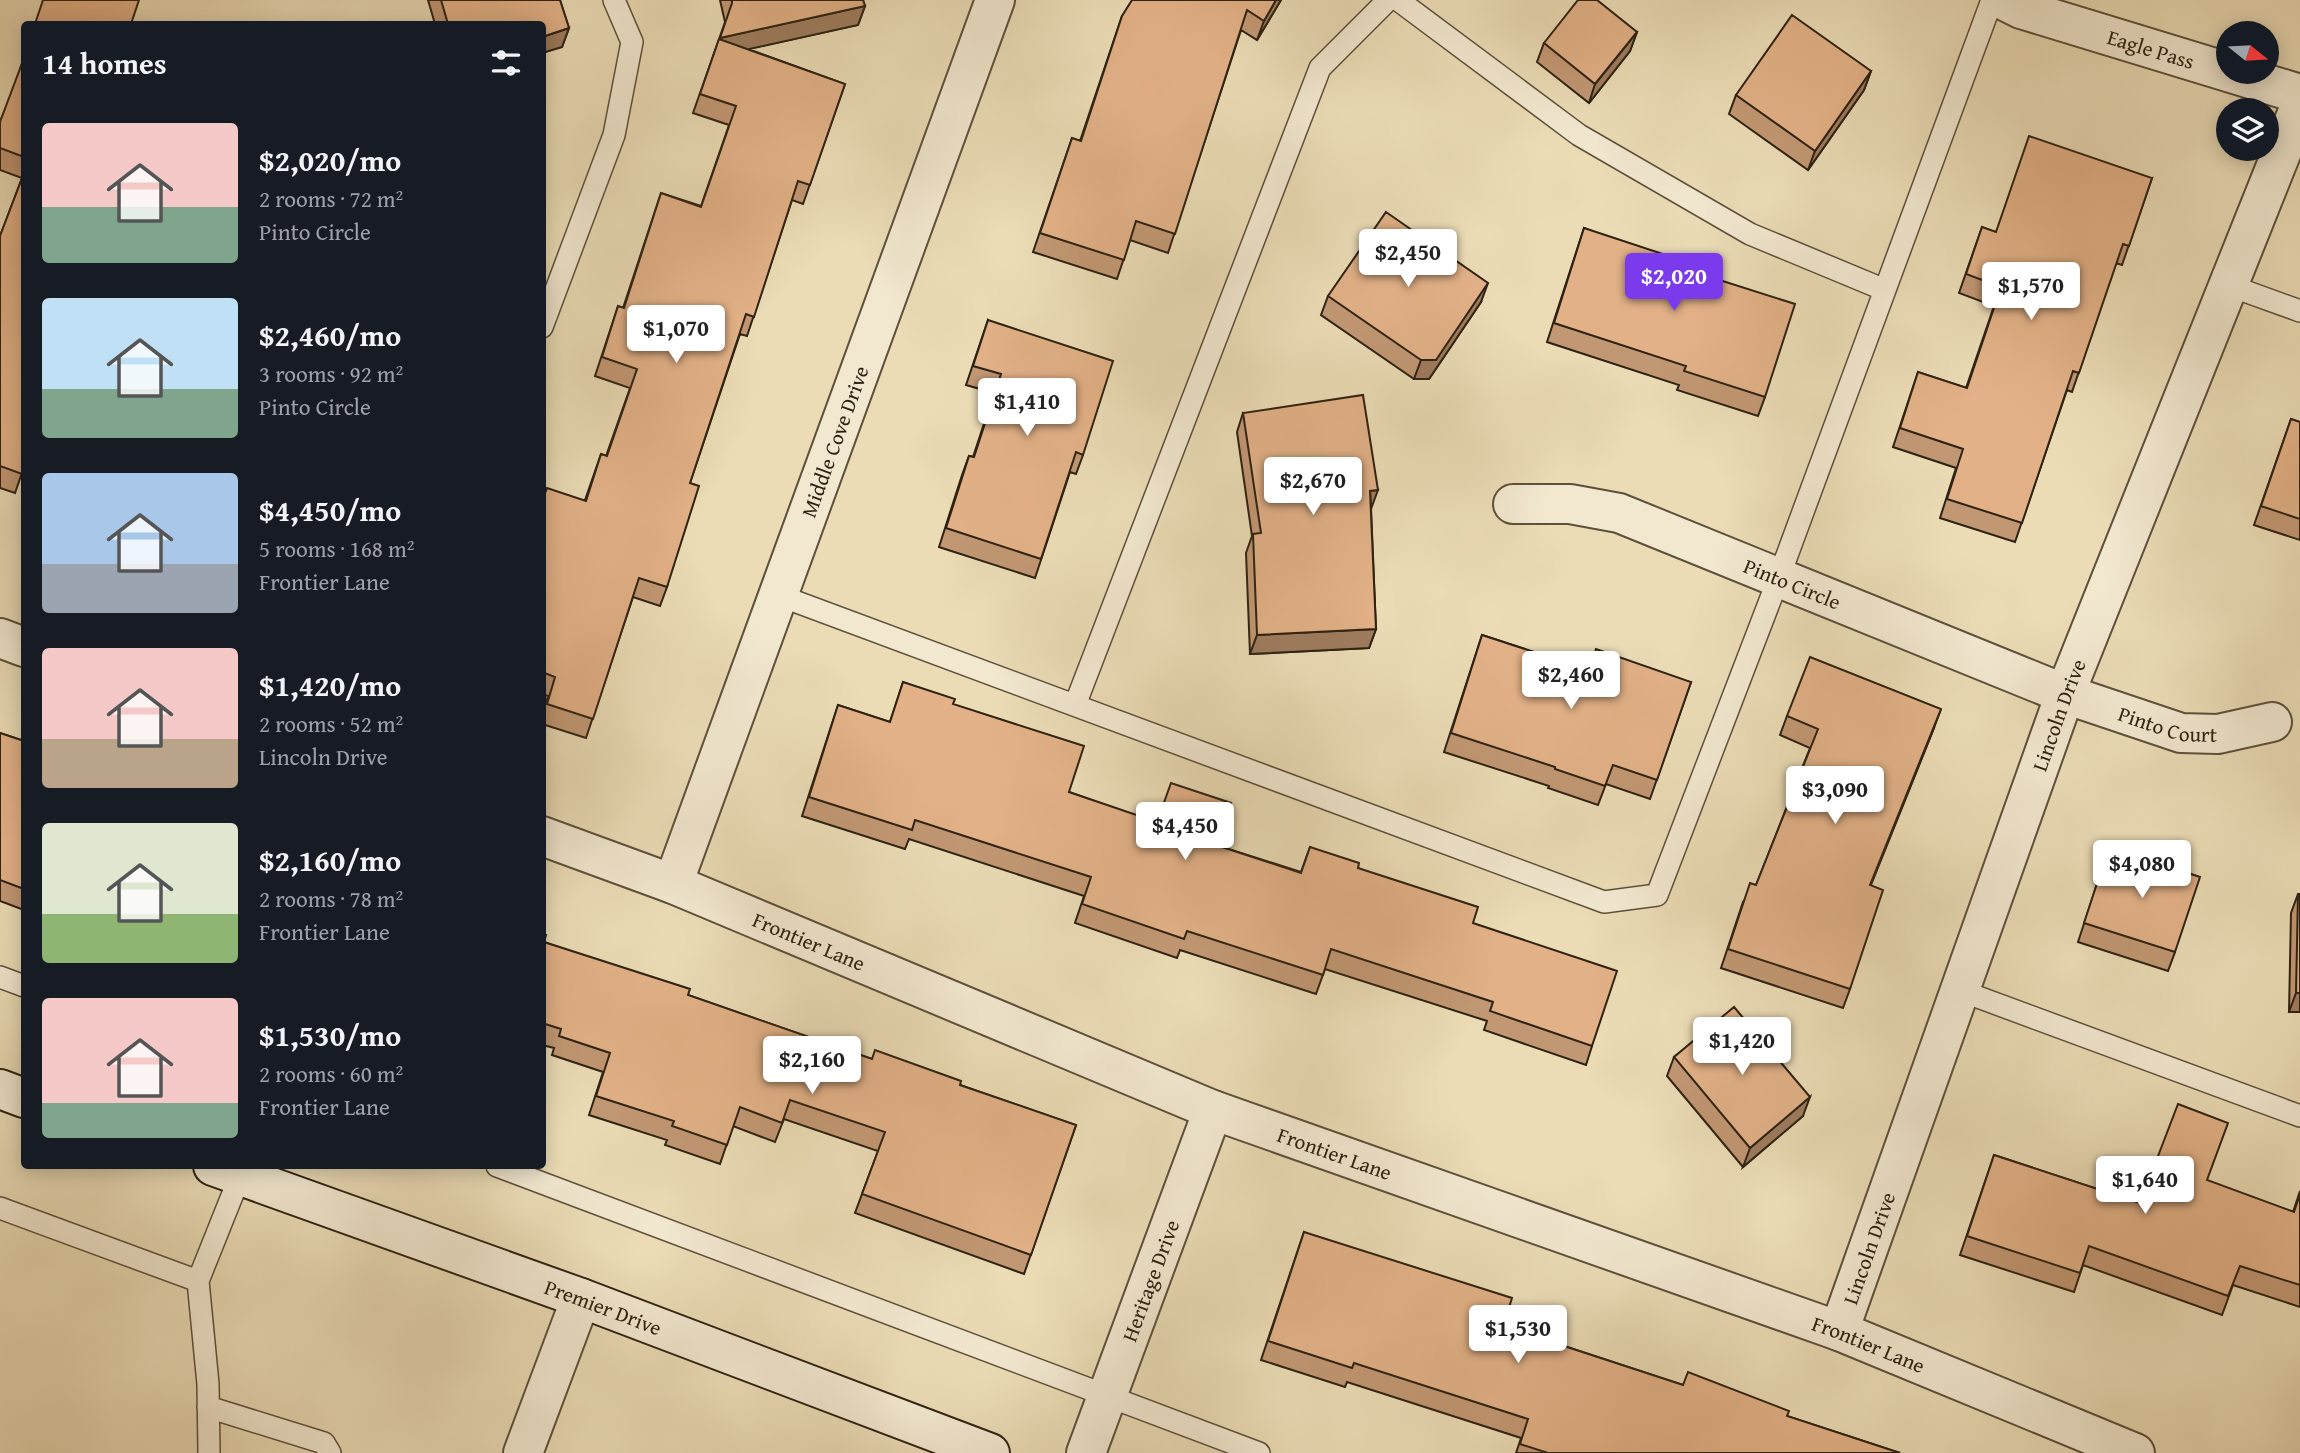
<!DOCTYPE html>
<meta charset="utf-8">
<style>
:root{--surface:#171b24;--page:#20242c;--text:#f1f3f6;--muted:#9ea1a6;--accent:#7c3aed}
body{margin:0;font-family:"Gentium Book Plus",serif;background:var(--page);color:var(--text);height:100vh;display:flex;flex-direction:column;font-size:26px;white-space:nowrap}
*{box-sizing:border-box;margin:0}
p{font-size:23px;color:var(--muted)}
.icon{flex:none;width:38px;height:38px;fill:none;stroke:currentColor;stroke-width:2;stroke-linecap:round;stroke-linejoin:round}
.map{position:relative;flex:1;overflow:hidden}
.sheet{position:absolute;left:21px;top:21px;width:525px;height:1148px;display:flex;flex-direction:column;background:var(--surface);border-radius:7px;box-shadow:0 4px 18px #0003}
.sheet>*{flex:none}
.needle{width:46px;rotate:108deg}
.fabs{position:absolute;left:2216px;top:21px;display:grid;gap:14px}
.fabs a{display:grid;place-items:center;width:63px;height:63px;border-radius:50%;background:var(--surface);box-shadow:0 4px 18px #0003;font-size:35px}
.price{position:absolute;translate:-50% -60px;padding:0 16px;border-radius:7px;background:#fff;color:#222;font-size:23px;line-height:46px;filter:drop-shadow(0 2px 4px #0008)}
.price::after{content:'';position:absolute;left:50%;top:42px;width:21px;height:16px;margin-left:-10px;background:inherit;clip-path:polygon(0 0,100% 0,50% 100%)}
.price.active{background:var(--accent);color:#fff}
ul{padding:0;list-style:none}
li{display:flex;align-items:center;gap:21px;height:175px;padding:0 21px}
li span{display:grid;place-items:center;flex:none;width:196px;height:140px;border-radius:7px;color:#555}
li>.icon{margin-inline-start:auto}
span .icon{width:84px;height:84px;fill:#fffc;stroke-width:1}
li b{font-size:30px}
h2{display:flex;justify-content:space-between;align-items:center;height:84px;padding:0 21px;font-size:30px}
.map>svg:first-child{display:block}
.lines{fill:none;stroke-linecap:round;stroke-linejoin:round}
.lane-casing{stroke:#5d503b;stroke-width:24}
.street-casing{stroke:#5d503b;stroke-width:42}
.secondary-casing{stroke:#2e2212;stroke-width:42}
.lane{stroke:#f2e8d0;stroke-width:21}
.street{stroke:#f2e8d0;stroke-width:38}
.secondary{stroke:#f2e8d0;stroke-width:38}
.wall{fill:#c29874;stroke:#2e2212;stroke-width:2}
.shaded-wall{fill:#9e7c5e;stroke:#2e2212;stroke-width:2}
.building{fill:#e2b187;stroke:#2e2212;stroke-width:2}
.labels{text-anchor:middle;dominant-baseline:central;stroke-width:6;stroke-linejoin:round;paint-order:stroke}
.street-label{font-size:21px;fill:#2e2212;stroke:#f2e8d0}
</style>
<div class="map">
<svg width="2300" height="1453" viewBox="0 0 2300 1453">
<rect width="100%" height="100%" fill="#ebdcb6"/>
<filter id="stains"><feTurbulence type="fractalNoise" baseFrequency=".00286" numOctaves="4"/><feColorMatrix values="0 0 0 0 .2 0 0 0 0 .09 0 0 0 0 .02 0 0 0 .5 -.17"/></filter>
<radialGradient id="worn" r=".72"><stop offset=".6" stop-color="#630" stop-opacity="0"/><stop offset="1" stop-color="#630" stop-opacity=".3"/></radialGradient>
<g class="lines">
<defs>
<path id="lane" d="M1398 0 1579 135 1750 234 1885 290
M2228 285 2300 311
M542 327 614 135 632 42 614 0
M778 595 1604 902 1657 895 1779 577 1992 0
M1075 705 1320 68 1388 0
M0 977 24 986
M1959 990 2300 1116
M497 1166 1259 1453
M0 1208 198 1281
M208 1407 324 1443 330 1453
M209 1453 208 1384 198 1281 240 1176"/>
<g id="street">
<path id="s1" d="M2003 0 2021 9 2300 94"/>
<path id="s2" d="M1513 504H1570L1619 513 2065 694 2181 733 2218 734 2272 722"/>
<path d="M0 638 24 647"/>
<path id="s3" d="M542 836 673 884 1213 1110 1839 1331 2135 1453"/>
<path id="s4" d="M673 884 995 0"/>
<path id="s5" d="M1839 1331 2065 694 2300 106"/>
<path d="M523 1453 581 1298"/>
<path id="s6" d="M1086 1453 1213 1110"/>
</g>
<g id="secondary">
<path d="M0 1089 24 1098"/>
<path id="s7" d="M213 1166 581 1298 990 1453"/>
</g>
</defs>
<use href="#lane" class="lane-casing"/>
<use href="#street" class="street-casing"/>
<use href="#secondary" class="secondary-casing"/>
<use href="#lane" class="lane"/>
<use href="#street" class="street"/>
<use href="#secondary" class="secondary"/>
</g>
<path class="wall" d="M428 0H560L569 28 562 47 542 53V24H435Z
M720 0H863L865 6 858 25 748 49 845 84 803 204 792 200 747 336 740 334 690 483 667 587 660 606 633 597 586 738 542 724V714L548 696 542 694V499L585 500 601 454 606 456 630 388 595 376 618 306 623 308 661 193 701 206 729 125 693 113 725 22Z
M1281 0 1257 40 1241 30 1168 253 1130 240 1117 279 1033 252 1072 138 1080 141 1122 16Z
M1637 32 1630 51 1589 103 1537 62 1544 43Z
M24 56V467L15 493 0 488V236L22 178 0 170V122L18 77Z
M1871 71 1864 90 1808 170 1729 114 1736 95Z
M2152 178 2122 265 2116 263 2072 392 2067 390 2015 542 1940 518 1956 468 1893 447 1918 372 1966 388 1994 306 1959 293 1982 227 1995 232Z
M1584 228 1685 269 1765 397 1758 416 1677 390 1679 385 1547 342Z
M1328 296 1481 302 1429 379H1414L1321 315Z
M988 320 1083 455 1076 474 1070 472 1035 578 939 547 962 475 969 456 973 457 994 393 966 385Z
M1243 413 1371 508 1376 629 1369 648 1250 654 1246 553 1252 536 1237 432Z
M2291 419 2300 422V540L2254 525Z
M1482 635 1589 670 1691 682 1650 799 1606 784 1598 805 1548 788 1549 786 1444 752Z
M903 682 953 704 1069 792 1216 845 1301 872 1310 847 1358 868 1473 923 1592 1046 1586 1065 1484 1030 1487 1021 1325 969 1316 994 1180 950 1177 958 1075 923 1084 896 909 839 905 849 802 816 838 705 890 722Z
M1787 716 1934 728 1871 885 1850 989 1843 1008 1721 968 1743 902 1756 885 1810 748 1780 735Z
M0 733 24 741V910L0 901Z
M2109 847 2175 952 2168 971 2078 942Z
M2298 894 2300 1012H2289L2291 913Z
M542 934 544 942 688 995 872 1059 960 1085 1076 1125 1024 1274 855 1213 878 1151 784 1119 775 1142 733 1126 720 1164 665 1145 667 1140 589 1115 603 1072 552 1055 554 1048 542 1045Z
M1674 1057 1803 1116 1743 1167 1667 1076Z
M1994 1155 2140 1203 2207 1181 2293 1212 2300 1191V1307L2233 1285 2222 1315 2083 1265 2074 1292 1960 1255Z
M1304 1232 1503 1326 1683 1385 1787 1416 1900 1453H1516L1521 1438 1347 1382 1345 1387 1261 1360Z"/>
<path class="shaded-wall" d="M1276 0H1281L1257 40 1264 21Z
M865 6 858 25 713 57 720 38Z
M569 28 562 47 542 53V37Z
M1637 32 1630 51 1589 103 1595 84Z
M1871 71 1864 90 1808 170 1815 151Z
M1488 283 1481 302 1429 379H1414L1421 360Z
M1378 490 1371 509 1370 491Z
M1376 629 1369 648 1250 654 1257 635Z
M1941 709 1934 728 1863 904 1870 885Z
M2296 993H2300V1012H2289Z
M1810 1097 1803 1116 1743 1167 1750 1148Z"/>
<path class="building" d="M43 0H139L131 24H35Z
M441 0H560L569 28 542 37V24H448Z
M732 0H863L865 6 720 38 732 3Z
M1132 0H1276L1264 21 1247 10 1175 234 1136 221 1124 260 1040 233 1072 138 1081 141 1122 16Z
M1578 0H1597L1637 32 1595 84 1544 43Z
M1792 15 1871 71 1815 151 1736 95Z
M719 39 845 84 810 185 798 181 754 317 746 314 690 483 699 486 667 587 639 578 593 719 547 704 555 677 542 672V500L547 488 586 501 601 454 607 456 637 369 602 357 618 306 624 308 661 193 701 207 736 106 700 94Z
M24 58V157L0 148V122Z
M2029 136 2152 178 2129 246 2123 244 2079 373 2073 371 2022 523 1947 499 1963 449 1900 428 1918 372 1967 388 2001 287 1966 274 1982 227 1996 232Z
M24 173V467L22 474 0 466V236Z
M1386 212 1488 283 1436 360H1421L1328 296Z
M1584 228 1687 262 1685 269 1795 304 1765 397 1684 371 1686 366 1554 323Z
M988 320 1113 361 1083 455 1076 452 1041 559 946 528 969 456 974 457 1001 374 973 366Z
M1363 395 1378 490 1370 491 1376 629 1257 635 1253 534 1261 533 1243 413Z
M2291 419 2300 422V519L2261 506Z
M1482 635 1589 670 1596 649 1691 682 1657 780 1613 765 1605 786 1555 769V767L1451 733Z
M1810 657 1941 709 1870 885 1883 890 1850 989 1728 949 1750 883 1756 885 1818 729 1787 716Z
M903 682 955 699 953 704 1084 746 1069 792 1157 822 1171 783 1231 803 1216 845 1301 873 1310 847 1359 863 1358 868 1478 907 1473 923 1617 971 1592 1046 1490 1011 1493 1002 1331 949 1323 975 1187 931 1184 939 1082 904 1091 877 915 820 912 830 809 797 838 705 890 722Z
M0 733 24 741V889L0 880Z
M2109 847 2200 877 2175 952 2084 923Z
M2298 894H2300V993H2296Z
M542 934 546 935 544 942 690 989 688 995 872 1059 875 1050 961 1081 960 1085 1076 1125 1031 1255 862 1194 885 1132 790 1100 782 1123 740 1107 727 1145 672 1126 674 1121 596 1096 610 1053 559 1036 561 1029 542 1023Z
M1734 1007 1810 1097 1750 1148 1674 1057Z
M2178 1104 2228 1123 2207 1180 2294 1212 2300 1194V1285L2240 1266 2228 1296 2089 1246 2080 1273 1967 1236 1994 1155 2140 1203Z
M1304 1232 1512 1298 1503 1326 1683 1385 1688 1372 1789 1411 1787 1416 1900 1453H1548L1520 1444 1528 1419 1354 1363 1352 1368 1268 1341Z"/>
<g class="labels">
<g class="street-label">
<text stroke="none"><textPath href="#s1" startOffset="156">Eagle Pass</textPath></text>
<text stroke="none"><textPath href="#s4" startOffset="471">Middle Cove Drive</textPath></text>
<text stroke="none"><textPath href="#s2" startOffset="294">Pinto Circle</textPath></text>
<text stroke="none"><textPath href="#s5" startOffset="654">Lincoln Drive</textPath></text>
<text stroke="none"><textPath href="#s2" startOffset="696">Pinto Court</textPath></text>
<text stroke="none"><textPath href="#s3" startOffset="287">Frontier Lane</textPath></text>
<text stroke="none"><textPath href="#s3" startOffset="854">Frontier Lane</textPath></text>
<text stroke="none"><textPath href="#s5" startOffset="88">Lincoln Drive</textPath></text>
<text stroke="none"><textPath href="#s6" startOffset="184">Heritage Drive</textPath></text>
<text stroke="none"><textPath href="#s7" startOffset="415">Premier Drive</textPath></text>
<text stroke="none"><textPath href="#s3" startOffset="1421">Frontier Lane</textPath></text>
</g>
</g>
<rect width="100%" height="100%" filter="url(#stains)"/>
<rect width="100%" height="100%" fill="url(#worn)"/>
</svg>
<div class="fabs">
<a><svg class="needle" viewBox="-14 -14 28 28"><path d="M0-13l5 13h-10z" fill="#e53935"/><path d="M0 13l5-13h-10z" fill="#9ea1a6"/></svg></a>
<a><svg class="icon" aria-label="layers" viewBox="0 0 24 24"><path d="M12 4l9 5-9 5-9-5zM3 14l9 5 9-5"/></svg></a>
</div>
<b class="price" style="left:1408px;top:289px">$2,450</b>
<b class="price active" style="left:1674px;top:313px">$2,020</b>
<b class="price" style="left:2031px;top:322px">$1,570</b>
<b class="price" style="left:676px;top:365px">$1,070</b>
<b class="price" style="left:1027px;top:438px">$1,410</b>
<b class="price" style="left:1313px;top:517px">$2,670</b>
<b class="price" style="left:1571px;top:711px">$2,460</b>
<b class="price" style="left:1835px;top:826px">$3,090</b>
<b class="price" style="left:1185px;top:862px">$4,450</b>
<b class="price" style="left:2142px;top:900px">$4,080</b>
<b class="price" style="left:1742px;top:1077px">$1,420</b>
<b class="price" style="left:812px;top:1096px">$2,160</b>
<b class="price" style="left:2145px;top:1216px">$1,640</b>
<b class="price" style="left:1518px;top:1365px">$1,530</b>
<section class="sheet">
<h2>14 homes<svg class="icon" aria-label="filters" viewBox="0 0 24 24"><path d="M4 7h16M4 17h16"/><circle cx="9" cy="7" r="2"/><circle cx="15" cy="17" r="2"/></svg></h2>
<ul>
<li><span style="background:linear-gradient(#f6c9c9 60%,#7fa58c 0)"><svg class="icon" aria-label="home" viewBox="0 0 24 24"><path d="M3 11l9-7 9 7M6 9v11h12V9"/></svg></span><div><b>$2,020/mo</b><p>2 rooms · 72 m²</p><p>Pinto Circle</p></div></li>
<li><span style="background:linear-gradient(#bfe0f5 65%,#7fa58c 0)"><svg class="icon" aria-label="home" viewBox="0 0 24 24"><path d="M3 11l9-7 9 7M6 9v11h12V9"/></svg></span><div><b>$2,460/mo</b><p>3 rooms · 92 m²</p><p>Pinto Circle</p></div></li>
<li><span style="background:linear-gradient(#a9c7e8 65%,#9aa5b1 0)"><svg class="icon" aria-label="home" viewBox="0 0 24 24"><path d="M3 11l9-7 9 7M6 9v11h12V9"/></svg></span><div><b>$4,450/mo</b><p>5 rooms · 168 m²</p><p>Frontier Lane</p></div></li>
<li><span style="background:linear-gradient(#f6c9c9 65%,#b9a48a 0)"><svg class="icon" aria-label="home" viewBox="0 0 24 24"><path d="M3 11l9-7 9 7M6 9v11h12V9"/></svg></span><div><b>$1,420/mo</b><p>2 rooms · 52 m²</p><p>Lincoln Drive</p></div></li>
<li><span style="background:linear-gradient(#dfe7d0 65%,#8fb573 0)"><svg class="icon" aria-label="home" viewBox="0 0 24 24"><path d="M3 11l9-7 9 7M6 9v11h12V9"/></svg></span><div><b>$2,160/mo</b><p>2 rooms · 78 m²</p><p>Frontier Lane</p></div></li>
<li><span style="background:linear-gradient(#f6c9c9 75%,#7fa58c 0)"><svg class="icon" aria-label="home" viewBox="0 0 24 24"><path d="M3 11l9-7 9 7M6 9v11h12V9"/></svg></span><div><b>$1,530/mo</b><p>2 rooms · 60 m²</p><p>Frontier Lane</p></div></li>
</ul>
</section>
</div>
